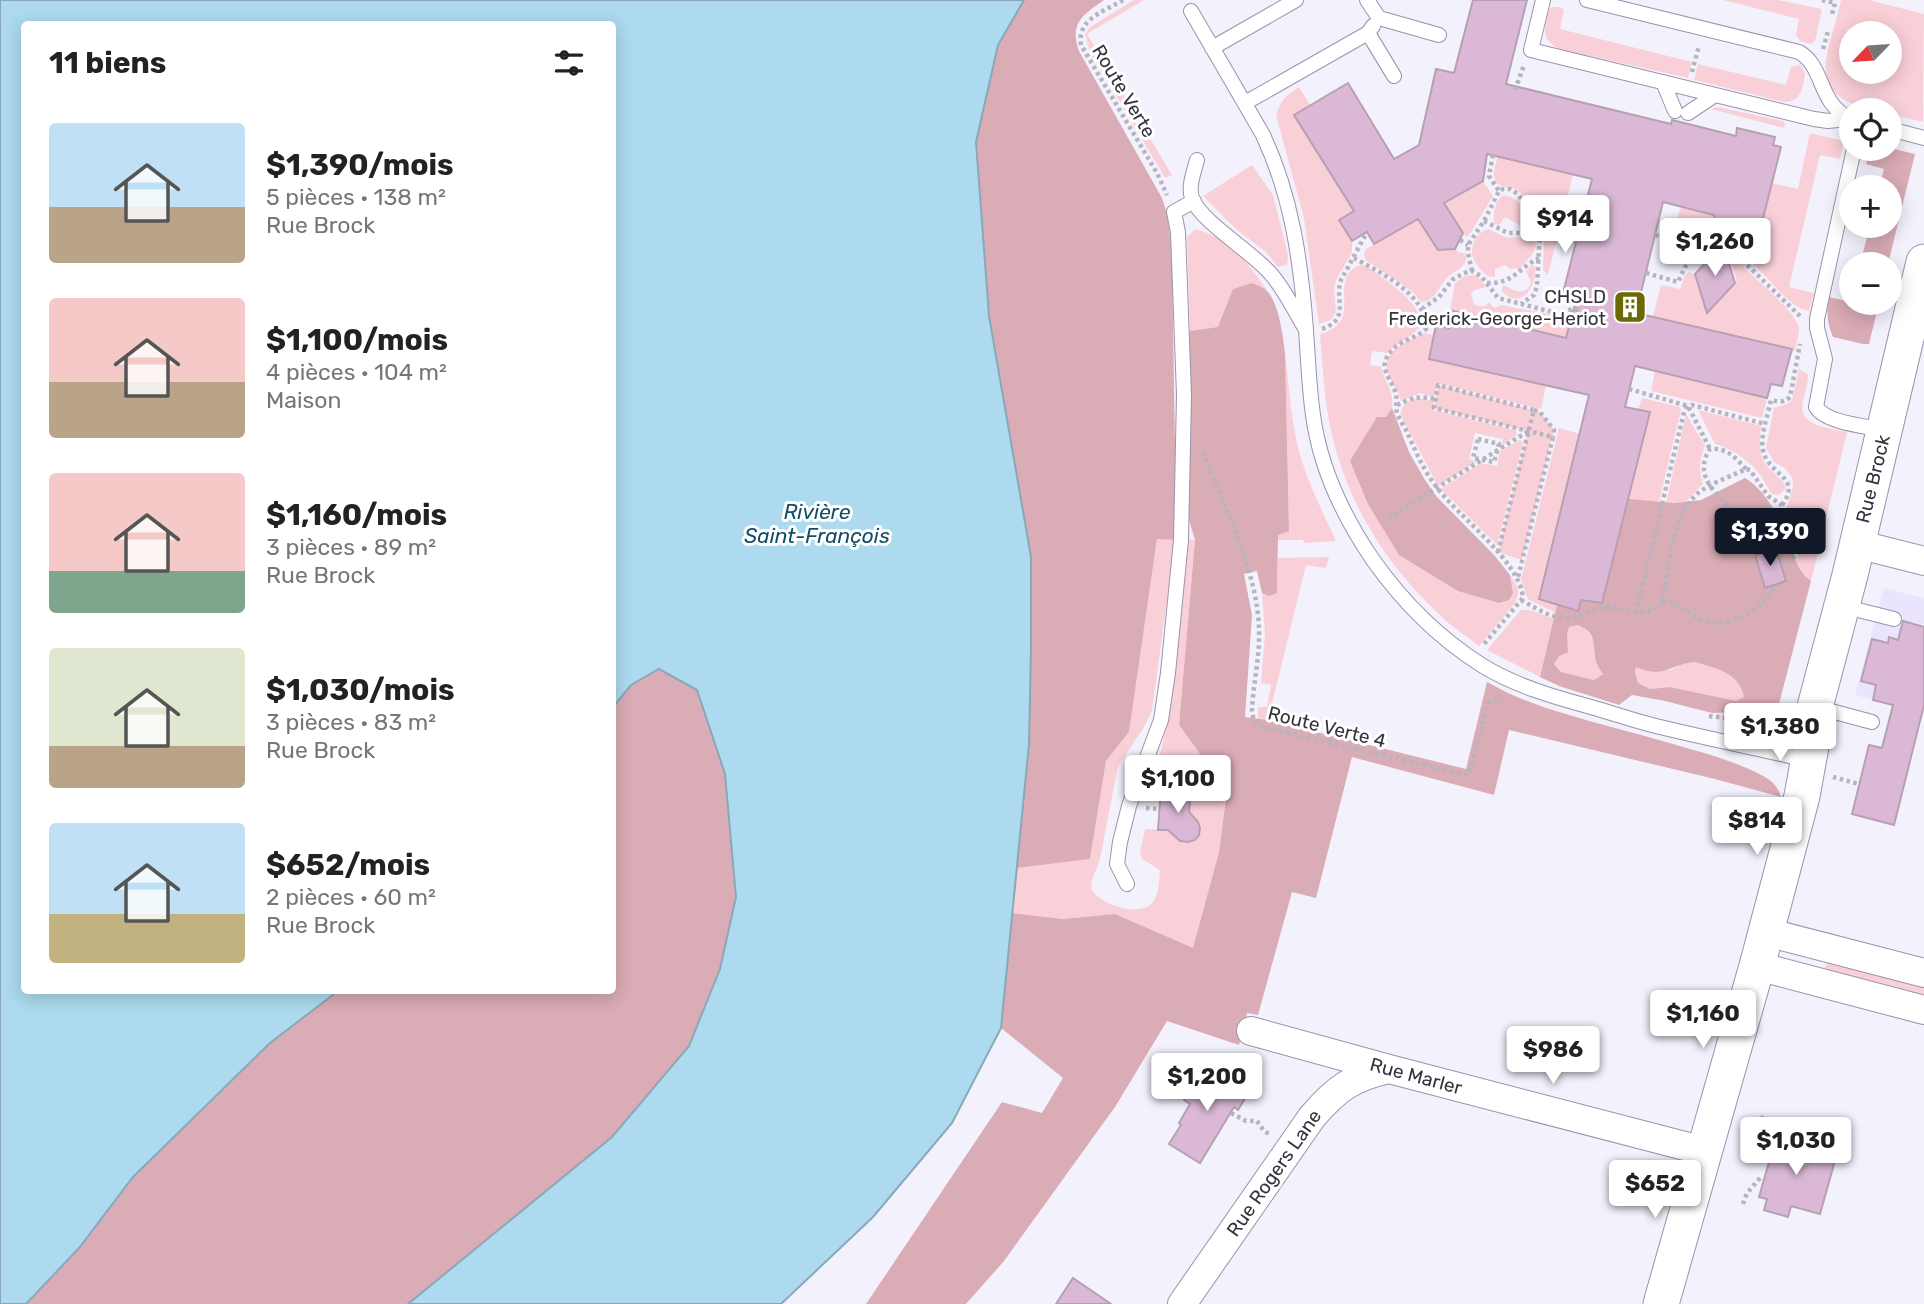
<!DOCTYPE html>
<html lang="fr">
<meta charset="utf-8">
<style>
:root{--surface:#fff;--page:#f6f6f6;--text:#222;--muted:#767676;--accent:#111827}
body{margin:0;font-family:Rubik,sans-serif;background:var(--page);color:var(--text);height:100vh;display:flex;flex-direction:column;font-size:26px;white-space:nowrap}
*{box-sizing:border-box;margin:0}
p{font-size:23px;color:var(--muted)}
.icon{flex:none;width:38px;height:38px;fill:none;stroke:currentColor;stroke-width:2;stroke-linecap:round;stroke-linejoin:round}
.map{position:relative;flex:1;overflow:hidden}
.side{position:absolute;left:21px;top:21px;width:595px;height:973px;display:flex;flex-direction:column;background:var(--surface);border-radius:7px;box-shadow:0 4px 18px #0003}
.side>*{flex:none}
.needle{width:46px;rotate:245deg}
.controls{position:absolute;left:1839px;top:21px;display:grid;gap:14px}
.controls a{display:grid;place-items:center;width:63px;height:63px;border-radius:50%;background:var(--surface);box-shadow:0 4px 18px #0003;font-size:35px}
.price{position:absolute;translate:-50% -60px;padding:0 16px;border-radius:7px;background:#fff;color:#222;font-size:23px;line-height:46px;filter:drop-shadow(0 2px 4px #0008)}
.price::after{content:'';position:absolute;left:50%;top:42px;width:21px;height:16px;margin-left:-10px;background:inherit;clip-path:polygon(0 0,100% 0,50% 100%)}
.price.selected{background:var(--accent);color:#fff}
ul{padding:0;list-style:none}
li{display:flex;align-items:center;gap:21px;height:175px;padding:0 28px}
li span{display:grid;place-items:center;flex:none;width:196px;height:140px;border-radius:7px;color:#555}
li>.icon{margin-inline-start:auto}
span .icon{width:84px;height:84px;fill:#fffc;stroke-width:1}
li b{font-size:30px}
h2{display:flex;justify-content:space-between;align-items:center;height:84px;padding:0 28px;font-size:30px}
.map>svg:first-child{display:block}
.built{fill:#eae4ff}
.green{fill:#fad0d8;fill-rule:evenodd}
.forest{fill:#daacb5;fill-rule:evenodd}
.water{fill:#addaef;stroke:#89a8b9;stroke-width:2}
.building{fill:#dbb9d6;stroke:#b6a0b2;stroke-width:2}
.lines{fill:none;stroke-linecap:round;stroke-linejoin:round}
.service-casing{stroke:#9993ab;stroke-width:16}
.minor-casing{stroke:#9993ab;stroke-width:30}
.tertiary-casing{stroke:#9993ab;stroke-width:37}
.path{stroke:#b6b4be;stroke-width:4.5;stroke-dasharray:3.5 3.5;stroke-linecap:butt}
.service{stroke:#fff;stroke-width:14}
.minor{stroke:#fff;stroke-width:28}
.tertiary{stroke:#fff;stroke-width:35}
.labels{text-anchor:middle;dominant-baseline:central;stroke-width:6;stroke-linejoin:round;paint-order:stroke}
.street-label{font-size:19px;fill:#34323c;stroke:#fff}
.poi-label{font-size:19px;fill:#34323c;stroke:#fff;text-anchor:end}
.water-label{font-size:21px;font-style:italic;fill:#144e64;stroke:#fff}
</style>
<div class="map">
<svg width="1924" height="1304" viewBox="0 0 1924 1304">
<rect width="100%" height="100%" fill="#f3f1fc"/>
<path class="built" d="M1884 588 1924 598V714L1855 695Z"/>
<path class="green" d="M1134 0H1144L1087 34 1172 175 1165 178 1089 50 1085 34 1090 27Z
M1723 0H1778L1822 9 1815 41 1810 44 1800 41 1796 35 1799 19Z
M1841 0H1869L1924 14 1923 122 1890 114V110C1858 110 1821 99 1826 60 1829 41 1837 19 1841 0ZM1852 33H1890V72H1852Z
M1554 7H1560L1564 10 1560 29 1692 62 1688 78 1559 49C1539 38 1545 28 1549 9Z
M1698 64 1786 85 1791 67 1801 65 1805 73C1803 87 1802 102 1784 102L1694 80Z
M1299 87 1310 105 1294 115 1354 211 1340 220 1352 241V253L1337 278 1334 288 1336 312 1331 320 1319 324 1304 218 1276 115C1280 100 1287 95 1299 87Z
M1717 107 1783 121 1785 124 1784 128 1711 109Z
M1810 133 1844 141 1840 159 1820 155 1789 287 1814 293 1809 311C1787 309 1763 267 1742 255 1725 245 1702 241 1683 237L1677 234 1674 229 1681 206 1716 216 1715 223 1720 236 1732 241 1745 238 1754 225 1761 226 1771 183 1798 189Z
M1498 156 1573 174 1548 275 1543 270C1544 242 1547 226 1529 202 1525 197 1522 193 1517 190 1511 186 1501 188 1497 183 1491 176 1496 164 1498 156Z
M1252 165 1273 195 1288 255 1287 265 1278 267 1266 252 1236 229 1203 196Z
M1483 181 1493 196 1468 237 1462 234 1438 249H1455L1459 253H1465L1466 261C1462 269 1456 270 1449 276 1439 284 1437 301 1421 302L1413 292 1366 260 1364 254 1366 249Z
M1504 195 1518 200 1537 232H1528L1520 229V225L1505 217 1499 225 1494 223C1493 213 1495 200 1504 195Z
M1195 229C1230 238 1247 262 1267 290L1252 283 1218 327 1190 331 1187 237Z
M1489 229C1494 232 1501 236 1506 237 1518 238 1526 234 1536 244 1535 255 1525 261 1519 270L1516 268 1510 269 1505 265 1495 269V277L1487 276C1476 265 1467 255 1475 240 1479 233 1482 231 1489 229Z
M1733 258C1746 270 1798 313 1799 328 1799 335 1796 344 1795 351L1653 316 1661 285 1680 289 1685 275 1689 272 1695 274 1701 293 1722 297 1737 281 1731 262Z
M1362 265 1368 267C1386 281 1419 300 1422 324 1415 335 1398 342 1387 353L1372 351 1370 365 1381 367C1385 384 1398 396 1390 414L1350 461 1513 593 1510 575C1517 586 1522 590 1515 603L1479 646C1468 637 1455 629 1445 620 1390 570 1349 508 1332 435 1324 402 1323 368 1320 334 1327 332 1334 329 1339 323 1353 307 1331 273 1362 265Z
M1532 265 1535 267C1537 288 1520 311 1502 291L1503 285C1513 290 1526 298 1531 282L1526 271Z
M1473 275 1477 276 1486 287 1474 290 1471 294 1474 304 1479 306H1485L1489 302 1494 308 1501 305 1571 318 1566 338 1450 310 1455 283 1465 276Z
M1425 333 1434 335 1430 359 1546 386 1541 409 1438 383 1434 397 1420 393 1401 401C1398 390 1390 381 1387 370 1383 349 1411 340 1425 333Z
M1285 353C1289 387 1291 422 1300 455 1309 485 1323 513 1336 541L1304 543 1303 540H1277L1278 534 1289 531Z
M1799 369 1808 374C1808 383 1805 392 1803 401 1797 427 1829 428 1847 432L1811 581 1799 571 1796 561 1798 555V545L1787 507 1793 487 1792 478 1785 468 1774 462 1766 448 1774 408 1787 404 1792 400Z
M1655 371 1767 398 1762 418 1651 391Z
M1438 385 1540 412 1554 430 1522 560 1498 552 1528 431 1434 408Z
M1418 398 1434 401 1432 410 1515 430 1517 435 1504 444 1502 443 1503 439 1475 433 1469 459 1476 462 1438 486 1401 416C1400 404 1409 401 1418 398Z
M1642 398 1680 407 1681 409 1659 502 1629 499 1649 412 1638 410Z
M1698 410 1761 426C1759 443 1758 460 1772 471 1779 478 1783 480 1786 489L1778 495 1772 494C1768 489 1766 484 1763 479 1753 463 1732 448 1715 444Z
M1686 414 1705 446C1699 460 1699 470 1703 484L1685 502 1666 503Z
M1559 428 1580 434 1539 598 1557 605 1555 613 1528 599 1521 580Z
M1520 440 1523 443 1497 545 1441 489 1481 463 1497 466 1500 451Z
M1157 539 1175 540 1152 711 1144 727 1118 766 1100 859 1092 880 1091 889C1100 904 1138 918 1152 903 1159 896 1159 880 1160 870L1142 859 1140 852 1145 829 1174 830 1180 841C1202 844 1207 828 1189 816L1191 791 1152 786C1176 707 1178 621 1186 539L1195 540 1179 725 1227 791 1219 852 1193 949 1115 914 1063 919 1012 913 1017 868 1090 859 1106 761 1129 732Z
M1329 557 1326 568 1306 565 1268 720 1258 718V707H1267L1271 685 1261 683 1265 634 1262 593 1269 596 1277 593 1278 558Z
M1521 610H1530L1554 619 1540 677 1487 650Z
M1578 625C1597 633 1598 656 1603 674L1594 680 1561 672 1554 663 1559 656 1568 651 1567 635 1569 627Z
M1694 662C1715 668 1739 672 1744 697L1736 701 1670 687 1650 689 1638 683 1635 672 1636 666 1671 670 1681 664Z
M1829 959 1924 983V998L1832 973 1825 968Z"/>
<path class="forest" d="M1024 0H1104C1083 15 1069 23 1079 51L1162 198C1170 220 1171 243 1172 266L1176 502 1175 540 1157 539 1129 732 1106 761 1090 859 1017 868 1029 744 1031 647V557L989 316 976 142 998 45Z
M1890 148 1915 154 1888 264H1860L1870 226H1890V187H1879L1884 169 1866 164 1870 149Z
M1252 283C1256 285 1264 287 1267 291 1279 303 1283 336 1285 353L1289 531 1278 535 1277 593 1269 596 1262 593 1257 571 1244 574 1252 615 1245 717 1268 720 1466 769 1487 682C1508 694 1532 704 1556 711 1600 725 1645 735 1690 749 1715 756 1741 764 1765 777 1772 781 1779 788 1781 797L1715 779 1509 730 1494 795 1352 757 1316 898 1292 892 1258 1015 1247 1013 1239 1045 1167 1021 1115 1107 1004 1261 966 1304H866L1002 1102 1042 1113 1063 1078 1001 1028 1012 913 1063 919 1115 914 1193 948 1219 852 1227 791 1179 725 1195 540 1187 513 1190 331 1218 327 1233 289Z
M1829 297 1850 302 1851 300 1852 303H1879L1869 344H1863L1833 337C1827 323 1826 312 1829 297Z
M1392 408 1409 452 1425 480 1437 497 1494 555 1510 575 1513 593 1509 600 1499 603 1458 591 1399 555 1368 504 1350 461 1377 417H1386Z
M1745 478C1764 488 1782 521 1790 542 1797 560 1794 567 1811 581L1774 723 1758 717 1736 712 1712 713 1665 701 1632 695 1619 705 1559 686 1540 677 1557 605 1577 611 1581 600 1602 603 1629 499 1674 503 1701 500ZM1776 549 1786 581 1766 588 1756 555ZM1578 625C1600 635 1591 646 1597 664 1599 668 1601 671 1603 674L1594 680 1561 672 1554 664 1559 656 1568 652 1567 635 1569 627ZM1694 662C1715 668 1739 672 1744 697L1736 701 1670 687 1650 689 1638 683 1635 672 1636 667C1665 679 1668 665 1694 662Z
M660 669 697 690 725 774 736 897 720 969 689 1046 612 1137 408 1304H26L79 1248 133 1177 270 1043 338 991 612 990 613 707 631 685Z"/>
<path class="water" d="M0 0H1024L998 45 976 142 989 316 1031 557V647L1029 744 1001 1028 952 1123 873 1217 781 1304H408L612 1137 689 1046 720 969 736 897 725 774 697 690 659 669 631 685 613 707 612 24H24V990L338 991 270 1043 133 1177 79 1248 26 1304H0Z"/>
<path class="building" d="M1473 0H1527L1506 84 1671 124 1672 120 1736 136 1737 128 1775 137 1773 145 1781 147 1761 226 1755 225 1745 238 1724 246 1717 230 1714 215 1663 202 1636 313 1792 349 1782 386 1771 384 1767 398 1635 366 1625 407 1650 412 1602 603 1581 600 1578 611 1539 599 1589 395 1429 359 1436 325 1449 328 1453 311 1566 338 1577 297 1563 293 1592 179 1487 154 1483 181 1444 203 1463 233 1455 249 1438 250 1418 219 1374 244 1367 232 1352 241 1339 220 1354 211 1294 115 1348 83 1394 159 1419 145 1436 69 1454 73Z
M1723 244 1735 283 1707 313 1695 274Z
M1776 549 1786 581 1765 588 1755 555Z
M1903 621 1924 627V705L1894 825 1852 814 1869 745 1882 748 1893 705 1873 700 1876 685 1861 681 1872 639 1888 643 1889 637 1898 640Z
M1161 788 1191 791 1189 812 1198 822 1200 828 1199 835 1195 840 1188 842 1180 841 1168 830H1158Z
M1212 1067 1250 1090 1238 1110 1234 1107 1200 1163 1169 1144 1181 1125 1179 1123 1190 1104 1184 1100 1197 1078 1203 1081Z
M1785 1132 1808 1138 1805 1148 1836 1157 1820 1214 1791 1206 1788 1217 1764 1210 1767 1199 1759 1197 1775 1141 1782 1143Z
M1073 1278 1111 1304H1056Z"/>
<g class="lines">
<defs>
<path id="service" d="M1367 0 1379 18 1439 35
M1543 0 1531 50 1814 119 1828 121 1848 119
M1587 0 1799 52C1825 67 1817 102 1850 119
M1191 11 1263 135C1292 197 1301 262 1306 330 1308 358 1309 387 1313 415 1320 468 1343 516 1373 560 1402 601 1440 639 1483 666 1516 686 1554 697 1591 707 1612 713 1632 720 1652 725 1704 738 1756 748 1807 760
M1373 26 1368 33 1394 76
M1212 48 1296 0
M1663 82 1675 111
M1245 103 1368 33
M1688 113 1715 95
M1890 129 1924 138
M1854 149 1817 319V328L1825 359 1816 407C1826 423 1866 426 1884 430
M1197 160C1194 172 1188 186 1192 198 1200 221 1251 251 1270 273 1284 288 1294 310 1305 328
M1842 606 1894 619
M1816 707 1872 722
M1127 884 1117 864 1120 842 1129 806 1161 720 1168 673 1181 540 1184 395 1178 232 1174 212 1194 201"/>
<path id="minor" d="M1857 544 1924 561
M1766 932 1924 973
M1757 966 1924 1010
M1251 1031 1389 1069 1704 1151
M1182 1304 1312 1117C1336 1089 1352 1077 1389 1069"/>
<path id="tertiary" d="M1661 1304 1757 966 1802 796 1812 741 1815 707 1850 575 1924 262"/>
</defs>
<use href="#service" class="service-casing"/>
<use href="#minor" class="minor-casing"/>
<use href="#tertiary" class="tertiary-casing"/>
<path class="path" d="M1123 0C1103 12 1077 19 1081 45L1157 173 1167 195
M1822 0 1835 3 1832 14
M1823 49 1828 31
M1692 72 1699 46
M1515 90 1524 65
M1493 155 1489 176 1499 191
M1484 221 1508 233H1520L1539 237
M1655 235 1726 252 1745 263 1800 316
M1460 240 1468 245
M1354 258C1378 271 1428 295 1426 329 1414 340 1396 340 1387 357 1380 370 1391 379 1395 391 1398 398 1395 406 1397 413 1399 419 1404 426 1407 432 1415 450 1423 469 1435 485 1457 516 1520 560 1523 598L1484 644
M1472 271 1468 253V245L1484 221 1499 191 1503 189H1510L1518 194 1540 230 1537 286 1534 295 1521 304
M1646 273 1678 282 1685 267 1695 256 1698 246
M1487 283C1514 284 1518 268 1539 258
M1422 309 1439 297 1453 279 1467 272 1472 271 1481 276 1498 298 1556 313 1574 309 1591 314
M1322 329C1349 319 1336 304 1340 282L1367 232
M1629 389 1688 406 1710 449
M1397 405C1413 397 1418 396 1436 399
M1534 410 1540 412 1554 430 1553 437
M1478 439 1499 444 1494 462 1473 458Z
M1203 452C1224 505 1258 573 1259 630 1260 657 1253 684 1252 711L1254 722 1259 726 1466 775C1476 761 1482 724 1487 706L1490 702 1502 698
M1746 469C1736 458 1726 447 1710 449 1687 483 1734 506 1753 528 1760 535 1763 543 1767 552
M1782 505C1803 476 1768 476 1763 450 1760 435 1768 415 1771 400 1779 402 1784 403 1790 397L1800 344
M1388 518 1527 432
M1498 552 1534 410 1438 385 1434 408 1553 437 1517 581
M1521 600C1534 607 1547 616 1562 618 1578 620 1585 612 1599 608 1619 602 1643 625 1662 602 1670 567 1669 520 1697 494 1708 484 1732 476 1746 469L1750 470 1768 496 1782 505 1788 519 1794 545V557L1782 567
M1662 602C1681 602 1686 612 1701 620 1727 631 1765 609 1775 585
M1636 613 1684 412 1688 406 1692 405 1765 424
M1709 716 1752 721 1770 731
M1833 777 1859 784
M1146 808 1159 809
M1231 1113 1246 1121H1257L1264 1131 1271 1135
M1763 1116C1756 1140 1765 1139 1766 1160
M1743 1204 1747 1193 1761 1177"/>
<use href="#service" class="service"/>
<use href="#minor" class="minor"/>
<use href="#tertiary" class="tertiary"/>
</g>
<defs>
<symbol id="building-square" viewBox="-11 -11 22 22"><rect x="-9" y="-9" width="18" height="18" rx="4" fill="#6a6906" stroke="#fff"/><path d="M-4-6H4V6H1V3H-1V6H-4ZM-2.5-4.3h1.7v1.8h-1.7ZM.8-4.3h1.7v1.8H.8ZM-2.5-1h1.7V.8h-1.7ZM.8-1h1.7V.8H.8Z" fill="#fff"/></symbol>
</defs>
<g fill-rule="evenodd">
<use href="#building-square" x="1611" y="288" width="38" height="38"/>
</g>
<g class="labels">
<g class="street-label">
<text transform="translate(1124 91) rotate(59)">Route Verte</text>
<text transform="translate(1873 479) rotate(-76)">Rue Brock</text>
<text transform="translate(1327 727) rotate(14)">Route Verte 4</text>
<text transform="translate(1416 1076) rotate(15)">Rue Marler</text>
<text transform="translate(1274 1173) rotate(-55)">Rue Rogers Lane</text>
</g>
<g class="poi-label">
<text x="1606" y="296">CHSLD<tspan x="1606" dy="22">Frederick-George-Heriot</tspan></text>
</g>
<g class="water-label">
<text x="817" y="511">Rivière<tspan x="817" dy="24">Saint-François</tspan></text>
</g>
</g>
</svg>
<div class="controls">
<a><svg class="needle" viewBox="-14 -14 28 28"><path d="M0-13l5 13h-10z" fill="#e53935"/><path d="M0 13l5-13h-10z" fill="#767676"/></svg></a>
<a><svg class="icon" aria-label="locate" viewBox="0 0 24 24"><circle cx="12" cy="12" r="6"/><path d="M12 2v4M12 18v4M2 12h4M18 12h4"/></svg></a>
<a>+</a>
<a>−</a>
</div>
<b class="price" style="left:1565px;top:255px">$914</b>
<b class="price" style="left:1715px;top:278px">$1,260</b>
<b class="price selected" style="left:1770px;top:568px">$1,390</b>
<b class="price" style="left:1780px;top:763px">$1,380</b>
<b class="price" style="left:1178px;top:815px">$1,100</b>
<b class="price" style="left:1757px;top:857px">$814</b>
<b class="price" style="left:1703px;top:1050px">$1,160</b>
<b class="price" style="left:1553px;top:1086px">$986</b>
<b class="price" style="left:1207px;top:1113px">$1,200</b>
<b class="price" style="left:1796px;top:1177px">$1,030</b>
<b class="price" style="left:1655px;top:1220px">$652</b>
<section class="side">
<h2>11 biens<svg class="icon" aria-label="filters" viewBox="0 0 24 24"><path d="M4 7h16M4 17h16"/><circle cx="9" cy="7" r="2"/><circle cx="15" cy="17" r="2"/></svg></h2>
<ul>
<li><span style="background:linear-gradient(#bfe0f5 60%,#b9a48a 0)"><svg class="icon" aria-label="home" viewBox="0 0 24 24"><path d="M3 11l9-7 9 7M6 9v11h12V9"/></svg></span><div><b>$1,390/mois</b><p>5 pièces · 138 m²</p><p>Rue Brock</p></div></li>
<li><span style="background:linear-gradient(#f6c9c9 60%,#b9a48a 0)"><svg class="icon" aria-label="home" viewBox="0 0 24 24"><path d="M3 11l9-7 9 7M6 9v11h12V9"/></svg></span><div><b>$1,100/mois</b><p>4 pièces · 104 m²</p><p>Maison</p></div></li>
<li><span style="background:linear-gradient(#f6c9c9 70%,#7fa58c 0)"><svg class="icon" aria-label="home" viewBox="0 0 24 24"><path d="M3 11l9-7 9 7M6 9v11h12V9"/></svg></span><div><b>$1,160/mois</b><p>3 pièces · 89 m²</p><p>Rue Brock</p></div></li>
<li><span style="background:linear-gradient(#dfe7d0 70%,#b9a48a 0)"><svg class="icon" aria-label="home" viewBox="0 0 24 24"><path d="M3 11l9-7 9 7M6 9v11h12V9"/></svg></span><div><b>$1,030/mois</b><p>3 pièces · 83 m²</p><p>Rue Brock</p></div></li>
<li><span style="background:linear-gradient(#bfe0f5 65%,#c2b280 0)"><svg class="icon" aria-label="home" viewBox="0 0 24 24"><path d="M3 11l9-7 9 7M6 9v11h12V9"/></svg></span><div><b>$652/mois</b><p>2 pièces · 60 m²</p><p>Rue Brock</p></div></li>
</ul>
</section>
</div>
